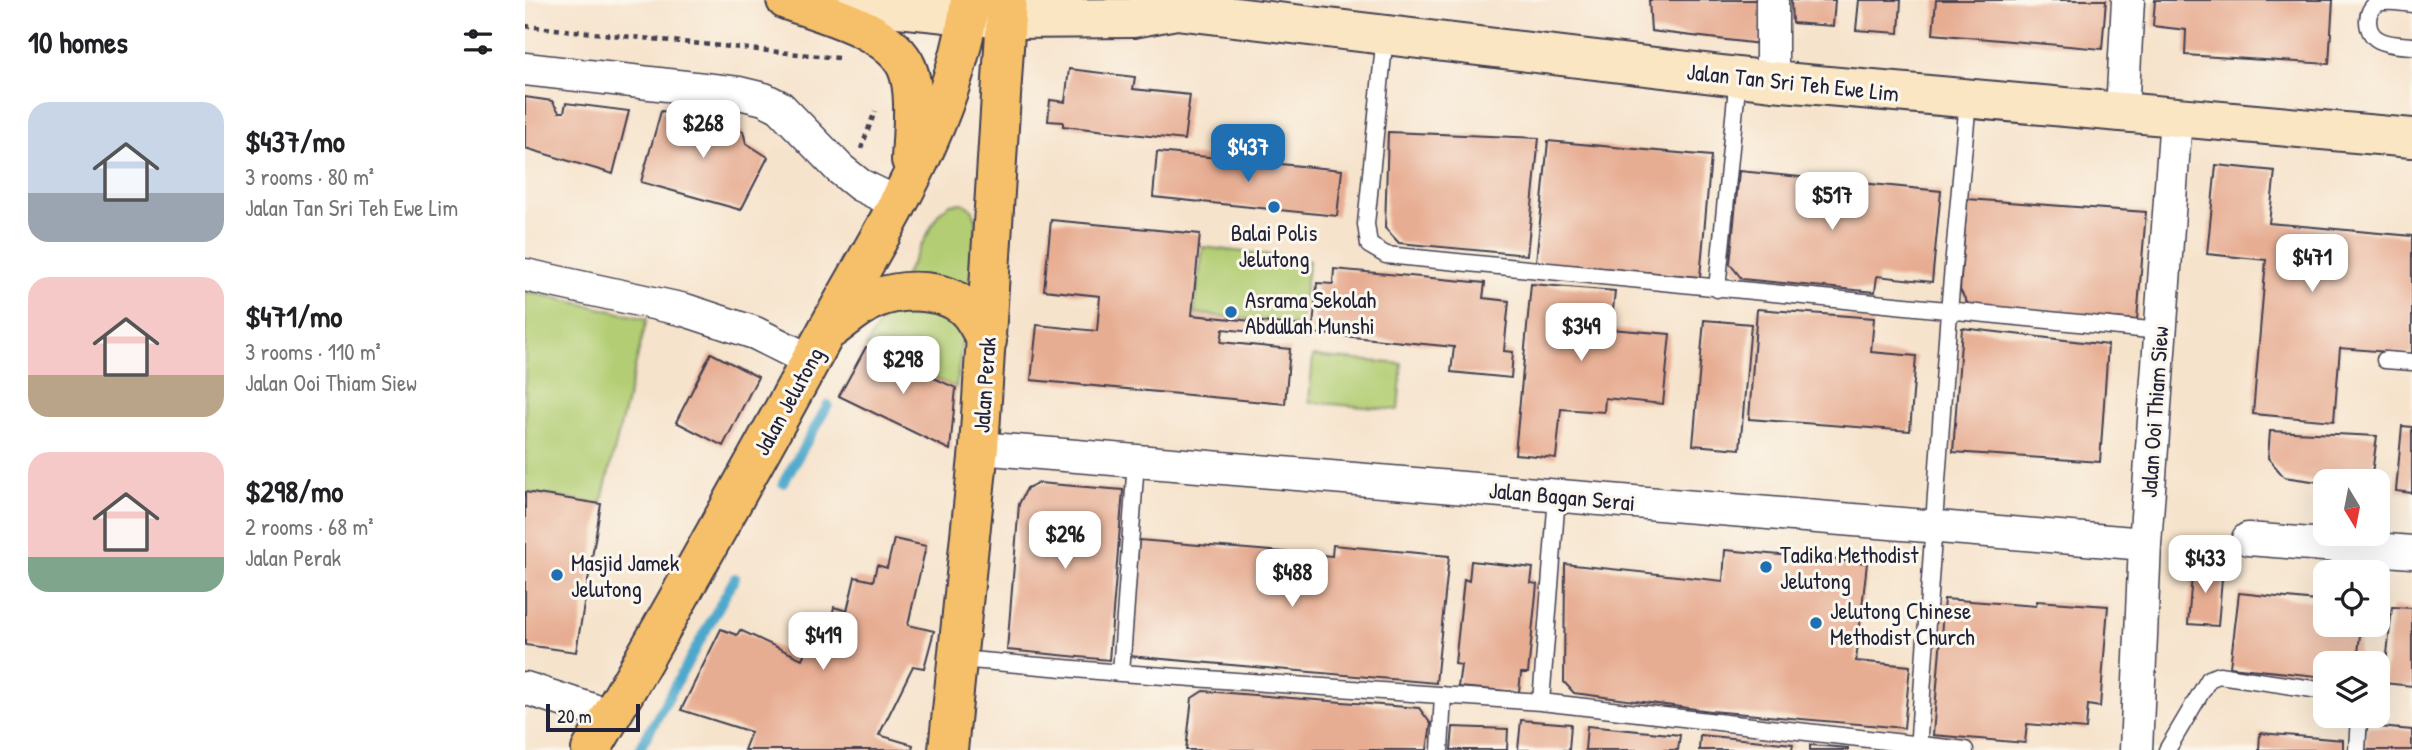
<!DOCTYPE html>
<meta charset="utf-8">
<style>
:root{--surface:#fff;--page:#f6f6f6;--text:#202124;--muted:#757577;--accent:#1f6fb2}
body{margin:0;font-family:"Patrick Hand",sans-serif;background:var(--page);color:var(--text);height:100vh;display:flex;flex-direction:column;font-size:26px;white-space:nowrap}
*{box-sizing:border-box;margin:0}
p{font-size:23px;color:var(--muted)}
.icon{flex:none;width:38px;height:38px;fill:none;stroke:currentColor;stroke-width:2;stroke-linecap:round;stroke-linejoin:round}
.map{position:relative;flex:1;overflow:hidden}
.panel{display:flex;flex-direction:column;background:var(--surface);width:525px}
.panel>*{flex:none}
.needle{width:46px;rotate:170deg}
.controls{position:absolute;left:1788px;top:469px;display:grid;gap:14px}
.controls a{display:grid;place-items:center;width:77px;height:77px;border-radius:14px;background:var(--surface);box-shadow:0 7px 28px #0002;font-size:35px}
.scale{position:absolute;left:21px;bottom:18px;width:94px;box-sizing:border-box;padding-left:7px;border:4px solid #22223b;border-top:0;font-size:19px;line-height:24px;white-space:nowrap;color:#22223b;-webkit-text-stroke:5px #fbf7ec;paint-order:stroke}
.price{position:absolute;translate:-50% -60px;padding:0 16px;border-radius:14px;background:#fff;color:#222;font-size:23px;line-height:46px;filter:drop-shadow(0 2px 4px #0008)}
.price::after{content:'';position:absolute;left:50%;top:42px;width:21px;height:16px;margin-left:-10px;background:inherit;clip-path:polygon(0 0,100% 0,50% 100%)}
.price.active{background:var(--accent);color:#fff}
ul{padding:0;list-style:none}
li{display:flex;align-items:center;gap:21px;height:175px;padding:0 28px}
li span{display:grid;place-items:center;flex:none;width:196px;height:140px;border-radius:21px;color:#555}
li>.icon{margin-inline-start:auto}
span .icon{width:84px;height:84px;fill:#fffc;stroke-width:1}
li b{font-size:30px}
h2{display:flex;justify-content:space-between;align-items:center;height:84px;padding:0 28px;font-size:30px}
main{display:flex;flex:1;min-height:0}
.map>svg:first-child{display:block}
.green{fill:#b2cd73;stroke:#6a7857;stroke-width:2}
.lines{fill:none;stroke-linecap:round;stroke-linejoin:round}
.stream{stroke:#4ea8cc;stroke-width:10}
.building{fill:#e7ad93}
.lane-casing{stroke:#423f51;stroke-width:19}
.street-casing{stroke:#423f51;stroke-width:35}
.secondary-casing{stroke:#423f51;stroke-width:42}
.primary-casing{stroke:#423f51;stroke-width:42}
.path{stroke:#423f51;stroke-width:4.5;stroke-dasharray:5 5;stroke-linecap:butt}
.lane{stroke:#fff;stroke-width:16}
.street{stroke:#fff;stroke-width:32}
.secondary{stroke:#fbe6c4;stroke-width:38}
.primary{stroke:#f6c06b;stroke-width:38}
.poi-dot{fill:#1f6fb2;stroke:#fbf7ec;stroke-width:2.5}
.labels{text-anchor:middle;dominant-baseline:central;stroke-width:6;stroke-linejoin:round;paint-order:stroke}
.street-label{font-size:23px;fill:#22223b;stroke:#fbf7ec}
.poi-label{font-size:23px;fill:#22223b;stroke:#fbf7ec;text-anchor:start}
</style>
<main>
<section class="panel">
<h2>10 homes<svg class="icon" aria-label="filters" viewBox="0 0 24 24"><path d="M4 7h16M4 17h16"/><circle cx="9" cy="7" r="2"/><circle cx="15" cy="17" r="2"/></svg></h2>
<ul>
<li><span style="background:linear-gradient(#c9d6e8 65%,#9aa5b1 0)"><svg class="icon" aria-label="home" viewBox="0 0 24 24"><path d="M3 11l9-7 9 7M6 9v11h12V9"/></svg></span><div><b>$437/mo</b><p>3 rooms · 80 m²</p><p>Jalan Tan Sri Teh Ewe Lim</p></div></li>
<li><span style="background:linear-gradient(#f6c9c9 70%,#b9a48a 0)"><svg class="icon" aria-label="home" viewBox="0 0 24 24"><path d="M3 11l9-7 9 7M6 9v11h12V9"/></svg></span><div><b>$471/mo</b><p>3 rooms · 110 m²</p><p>Jalan Ooi Thiam Siew</p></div></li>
<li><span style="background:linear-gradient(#f6c9c9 75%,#7fa58c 0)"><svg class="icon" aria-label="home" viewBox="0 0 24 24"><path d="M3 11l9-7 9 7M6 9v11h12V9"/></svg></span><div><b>$298/mo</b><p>2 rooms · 68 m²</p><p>Jalan Perak</p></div></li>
</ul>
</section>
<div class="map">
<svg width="1887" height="750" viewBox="0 0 1887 750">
<rect width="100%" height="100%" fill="#fbf7ec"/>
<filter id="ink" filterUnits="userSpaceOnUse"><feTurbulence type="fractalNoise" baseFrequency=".0143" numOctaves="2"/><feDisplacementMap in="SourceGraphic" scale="14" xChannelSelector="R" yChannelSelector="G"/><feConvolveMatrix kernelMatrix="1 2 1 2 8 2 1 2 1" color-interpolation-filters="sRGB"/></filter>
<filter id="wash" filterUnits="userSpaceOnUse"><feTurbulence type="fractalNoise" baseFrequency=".00686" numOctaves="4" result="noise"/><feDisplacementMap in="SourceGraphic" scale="28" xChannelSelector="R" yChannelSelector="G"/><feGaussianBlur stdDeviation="1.57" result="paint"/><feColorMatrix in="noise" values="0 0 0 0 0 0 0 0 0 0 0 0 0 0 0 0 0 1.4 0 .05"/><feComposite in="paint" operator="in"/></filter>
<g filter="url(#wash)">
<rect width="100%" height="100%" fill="#f6e3cc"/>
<path class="green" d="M438 203 448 210 452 223 431 388 341 347 414 213 425 204Z
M678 247 784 260 775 325 669 313Z
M0 291 122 319 76 504 0 492Z
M788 356 877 364 873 410 784 402Z"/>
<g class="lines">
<path class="stream" d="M258 483 303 405
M114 750 210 578"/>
</g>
<g id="blocks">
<path class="building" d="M1124 0H1236V44L1126 31Z
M1266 0H1310L1308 26 1267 23Z
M1334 0H1376L1374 33 1331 30Z
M1411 0H1581L1577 49 1408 34Z
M1630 0H1808L1804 64 1660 55 1661 30 1628 26Z
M544 69 610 77 608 89 665 95 659 140 538 126V122L523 121 525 100 540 102Z
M0 97 27 101 34 112H39L41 103 104 111 88 174 0 148Z
M136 111 194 118 192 127 218 131 221 143 243 157 216 210 116 182Z
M863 132 1014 138 1002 255 874 243 860 228Z
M1023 141 1186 156 1175 277 1011 262Z
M632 152 817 170 812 216 628 197Z
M1691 165 1750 171 1744 223 1887 236V354L1815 348 1809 421 1728 414 1741 260 1682 254Z
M1214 171 1416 191 1407 282 1352 276 1350 292 1217 279 1205 264Z
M1442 199 1621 212 1612 320 1444 306 1435 290Z
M526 220 675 234 667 315 788 327 792 283 808 284 809 269 960 283 958 298 984 301 979 351 988 352 986 378 926 372 929 347 787 333V338L698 329 696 342 765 349 760 404 506 380 512 325 572 331 575 296 519 290Z
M1006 284 1090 291 1086 329 1145 334 1138 404 1080 398 1079 412 1036 409 1031 458 990 454Z
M1232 309 1349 318 1346 352 1391 356 1385 431 1224 419Z
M1179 320 1226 324 1215 449 1168 445Z
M1437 328 1583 345 1575 462 1428 452Z
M341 347 431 388 425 450 314 396Z
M186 353 233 377 198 446 151 422Z
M1877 426 1887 427V493L1871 491Z
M1745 431 1852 436 1846 481H1801V483L1759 477 1743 458Z
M513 483 598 490 584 660 482 650 494 504 502 488Z
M0 492 76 504 51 652 0 645Z
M369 539 401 546 383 625 409 631 399 668 388 666 354 735 388 745 387 750H219L226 732 156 710 196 629 212 635 215 630 277 659 284 643 307 655 313 642 302 640 309 607 322 611 330 577 348 581 352 565 362 568Z
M614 540 807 556 808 545 924 556 911 683 604 656Z
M1200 550 1342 563 1331 661 1385 666 1379 728 1186 711 1049 693 1039 682 1040 564 1198 581Z
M946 561 1008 568 1006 583 1012 584 1003 673H996L994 692 933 687 936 665 930 664 939 579 944 581Z
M1668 564 1698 566 1693 626 1663 624Z
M1714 593 1801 602V625H1836L1832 663H1801V677L1705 667Z
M1419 599 1511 606 1512 601 1583 606 1575 707 1563 705 1561 729 1502 724 1500 743 1408 735Z
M1867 607 1887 608V686L1859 683Z
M678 691 894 708 906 724 902 750H661L667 698Z
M996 720 1046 724 1044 750H993Z
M1062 726 1155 735 1153 750H1060Z
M1842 726 1887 730V750H1840Z
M928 727 983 729 982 750H926Z
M1735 733 1818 740V750H1734Z
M1175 735 1268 744 1267 750H1174Z
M1285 745 1323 748V750H1285Z"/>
</g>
</g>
<g filter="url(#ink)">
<use href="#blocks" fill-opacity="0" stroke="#423f51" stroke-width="2"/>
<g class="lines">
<defs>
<path id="lane" d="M1887 4C1877 3 1863 0 1853 3 1839 10 1840 33 1854 40 1863 45 1876 45 1887 46
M860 35 841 224 844 245 861 255 1635 331
M1192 289 1213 77
M1860 360 1887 362
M434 659 596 673 1016 702 1440 750
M596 673 611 461
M1016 702 1032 496
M915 750 918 695
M1393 750 1424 311 1443 100
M1642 750 1684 679 1694 675 1801 691
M1832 750 1834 716"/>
<path id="street" d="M1247 0V81
M0 69 214 93 239 99 255 107 315 169 335 185 372 203
M1597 112 1603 0
M0 275 160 310 230 333 286 361
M454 448 1620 544
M1723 539 1887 552
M0 688 86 716
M1611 750 1620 544 1651 117"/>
<path id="secondary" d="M296 0 480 19 608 18 651 10 1247 81 1887 138"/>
<path id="primary" d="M261 0C297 13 366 30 382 68 392 91 387 135 386 160
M306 329C320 319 336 304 352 298 380 288 424 288 444 312 451 320 456 331 462 341
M66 750C147 613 224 473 300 334 358 228 430 122 445 0
M423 750 454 448 482 0"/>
</defs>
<use href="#lane" class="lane-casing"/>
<use href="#street" class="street-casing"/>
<use href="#secondary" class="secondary-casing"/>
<use href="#primary" class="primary-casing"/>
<path class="path" d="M0 26 313 58
M336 149 350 111"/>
<use href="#lane" class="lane"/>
<use href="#street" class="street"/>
<use href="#secondary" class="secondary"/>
<use href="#primary" class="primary"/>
</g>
</g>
<g class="poi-dot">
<circle cx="749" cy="207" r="7"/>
<circle cx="706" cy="312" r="7"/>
<circle cx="1241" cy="567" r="7"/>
<circle cx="32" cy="575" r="7"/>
<circle cx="1291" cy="623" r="7"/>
</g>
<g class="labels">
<g class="street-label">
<text transform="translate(1268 82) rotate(6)">Jalan Tan Sri Teh Ewe Lim</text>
<text transform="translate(459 385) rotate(-86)">Jalan Perak</text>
<text transform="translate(263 401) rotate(-61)">Jalan Jelutong</text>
<text transform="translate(1629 412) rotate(-86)">Jalan Ooi Thiam Siew</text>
<text transform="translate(1037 496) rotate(5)">Jalan Bagan Serai</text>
</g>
<g class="poi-label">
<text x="749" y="232" text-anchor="middle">Balai Polis<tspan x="749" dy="26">Jelutong</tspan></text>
<text x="720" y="299">Asrama Sekolah<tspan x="720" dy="26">Abdullah Munshi</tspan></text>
<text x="1255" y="554">Tadika Methodist<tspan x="1255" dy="26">Jelutong</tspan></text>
<text x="46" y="562">Masjid Jamek<tspan x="46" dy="26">Jelutong</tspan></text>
<text x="1305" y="610">Jelutong Chinese<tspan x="1305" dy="26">Methodist Church</tspan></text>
</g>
</g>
</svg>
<div class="controls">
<a><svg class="needle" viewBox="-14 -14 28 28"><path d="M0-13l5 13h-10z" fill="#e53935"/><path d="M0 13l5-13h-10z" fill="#757577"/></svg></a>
<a><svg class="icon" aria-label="locate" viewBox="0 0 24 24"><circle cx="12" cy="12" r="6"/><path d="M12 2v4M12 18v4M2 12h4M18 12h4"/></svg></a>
<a><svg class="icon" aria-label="layers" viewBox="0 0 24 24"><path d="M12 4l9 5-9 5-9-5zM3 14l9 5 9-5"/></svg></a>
</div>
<div class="scale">20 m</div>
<b class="price" style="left:178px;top:160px">$268</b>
<b class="price active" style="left:723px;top:184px">$437</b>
<b class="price" style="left:1307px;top:232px">$517</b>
<b class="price" style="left:1787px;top:294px">$471</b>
<b class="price" style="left:1056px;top:363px">$349</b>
<b class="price" style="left:378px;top:396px">$298</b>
<b class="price" style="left:540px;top:571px">$296</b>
<b class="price" style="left:1680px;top:595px">$433</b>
<b class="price" style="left:767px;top:609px">$488</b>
<b class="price" style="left:298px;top:672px">$419</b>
</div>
</main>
